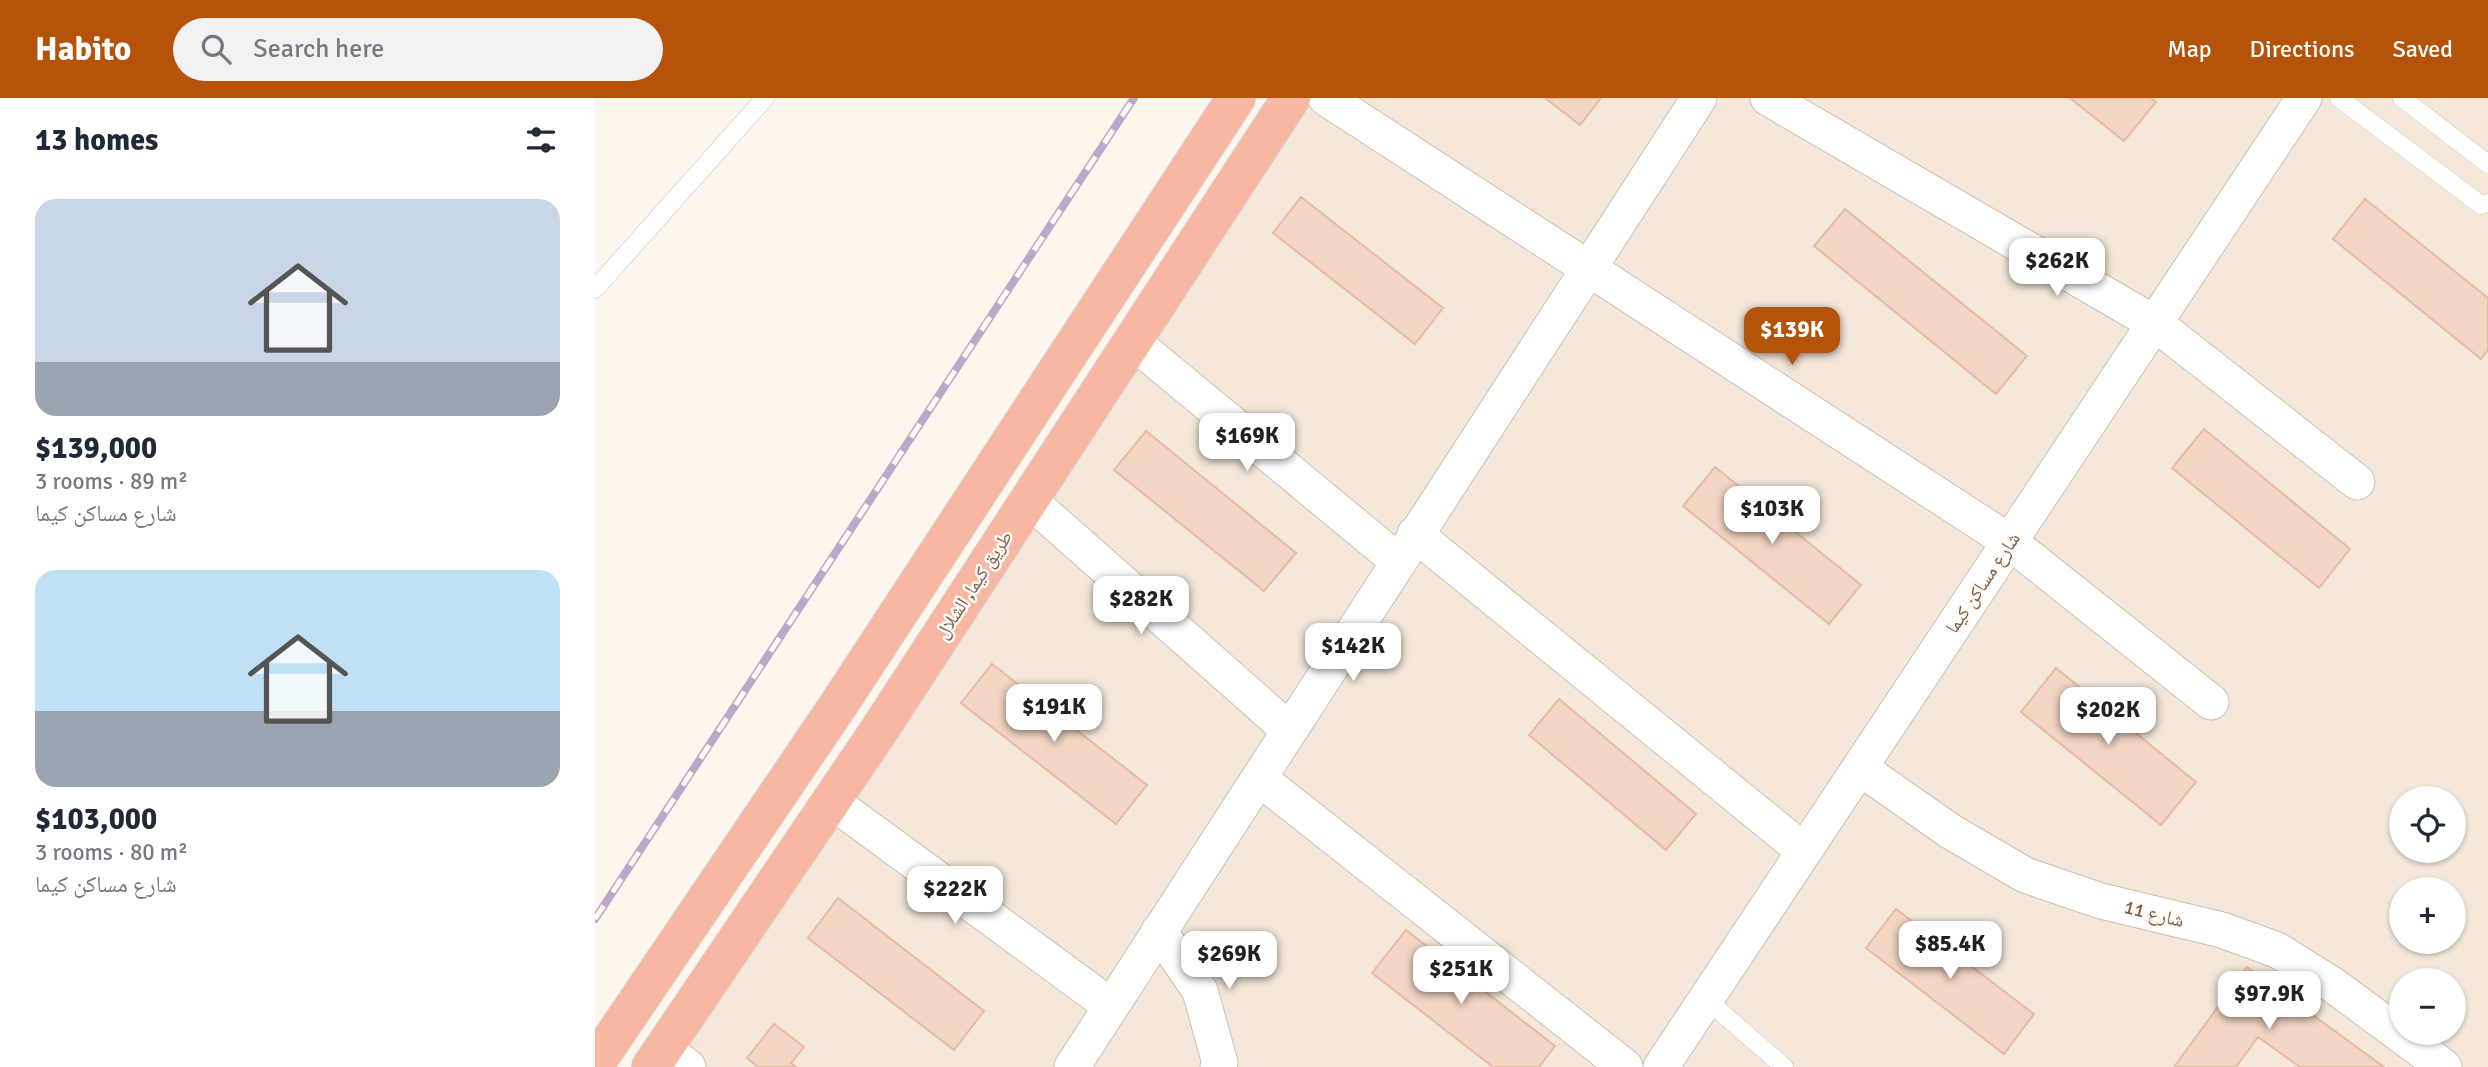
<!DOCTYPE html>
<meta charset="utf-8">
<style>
:root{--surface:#fff;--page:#f2f2f3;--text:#1f2937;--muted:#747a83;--accent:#b45309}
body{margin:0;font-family:Signika,"Noto Naskh Arabic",sans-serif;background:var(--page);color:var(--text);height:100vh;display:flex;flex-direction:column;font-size:26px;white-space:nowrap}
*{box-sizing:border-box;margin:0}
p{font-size:23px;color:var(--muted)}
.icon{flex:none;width:38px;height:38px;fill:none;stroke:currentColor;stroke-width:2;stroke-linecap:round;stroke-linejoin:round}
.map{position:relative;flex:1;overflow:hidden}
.side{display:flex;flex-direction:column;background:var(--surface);width:595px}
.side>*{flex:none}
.controls{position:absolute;left:1794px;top:688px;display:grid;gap:14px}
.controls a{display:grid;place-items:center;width:77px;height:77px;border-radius:50%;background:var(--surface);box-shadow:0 2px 5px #0004;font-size:35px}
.price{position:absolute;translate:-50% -60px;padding:0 16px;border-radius:14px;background:#fff;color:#222;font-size:23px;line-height:46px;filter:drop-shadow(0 2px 4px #0008)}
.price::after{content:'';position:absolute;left:50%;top:42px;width:21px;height:16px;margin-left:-10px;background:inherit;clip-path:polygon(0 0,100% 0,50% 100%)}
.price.active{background:var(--accent);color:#fff}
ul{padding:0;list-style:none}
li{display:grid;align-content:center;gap:14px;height:371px;padding:0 35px}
li span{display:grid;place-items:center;height:217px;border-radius:21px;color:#555}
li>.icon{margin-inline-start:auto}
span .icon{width:126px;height:126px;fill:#fffc;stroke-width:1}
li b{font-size:30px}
h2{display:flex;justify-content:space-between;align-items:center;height:84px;padding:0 35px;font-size:30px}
header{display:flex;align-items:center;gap:42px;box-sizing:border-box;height:98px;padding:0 35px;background:var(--accent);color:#fff}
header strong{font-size:33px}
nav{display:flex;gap:38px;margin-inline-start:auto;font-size:24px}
.search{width:490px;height:63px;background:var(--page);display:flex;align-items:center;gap:18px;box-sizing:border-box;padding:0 24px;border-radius:38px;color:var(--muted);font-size:26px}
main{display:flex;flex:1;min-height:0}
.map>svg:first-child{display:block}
.residential{fill:#f5e8da;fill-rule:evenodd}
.building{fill:#f3d5c3;stroke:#e6bba3;stroke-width:2}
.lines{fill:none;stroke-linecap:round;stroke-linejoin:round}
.lane-casing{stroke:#d1beb0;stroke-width:19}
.street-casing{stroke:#d1beb0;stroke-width:37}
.highway-casing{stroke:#dad1cd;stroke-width:40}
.lane{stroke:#fff;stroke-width:18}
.street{stroke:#fff;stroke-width:35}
.highway{stroke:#f7b7a3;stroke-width:38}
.rail-casing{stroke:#b9a8c9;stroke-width:8}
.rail{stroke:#fffaf3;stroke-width:5;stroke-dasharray:16;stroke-linecap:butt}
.labels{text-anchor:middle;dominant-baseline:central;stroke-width:5;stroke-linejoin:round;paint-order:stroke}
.street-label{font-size:19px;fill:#7a5c4d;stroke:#fffaf3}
</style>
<header>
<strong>Habito</strong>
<div class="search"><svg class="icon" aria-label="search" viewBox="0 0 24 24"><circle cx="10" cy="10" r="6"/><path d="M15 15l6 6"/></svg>Search here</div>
<nav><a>Map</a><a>Directions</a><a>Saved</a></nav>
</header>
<main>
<section class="side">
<h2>13 homes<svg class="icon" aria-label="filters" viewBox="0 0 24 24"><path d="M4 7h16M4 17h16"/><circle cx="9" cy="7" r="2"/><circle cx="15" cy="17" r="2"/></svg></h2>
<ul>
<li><span style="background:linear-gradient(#c9d6e8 75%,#9aa5b1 0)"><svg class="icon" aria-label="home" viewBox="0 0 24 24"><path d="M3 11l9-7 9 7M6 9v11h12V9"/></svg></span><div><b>$139,000</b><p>3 rooms · 89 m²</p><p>شارع مساكن كيما</p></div></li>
<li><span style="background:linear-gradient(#bfe0f5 65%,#9aa5b1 0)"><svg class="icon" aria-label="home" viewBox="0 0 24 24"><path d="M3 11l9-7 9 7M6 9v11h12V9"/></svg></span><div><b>$103,000</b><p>3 rooms · 80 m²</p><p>شارع مساكن كيما</p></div></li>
</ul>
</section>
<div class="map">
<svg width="1893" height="969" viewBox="0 0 1893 969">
<rect width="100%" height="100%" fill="#fdf6ec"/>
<path class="residential" d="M716 0H1893V969H77ZM1806 700H1858V752H1806ZM1806 791H1858V844H1806ZM1806 882H1858V934H1806Z"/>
<path class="building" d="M950 0H1006L985 27Z
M1475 0H1555L1561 4 1529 43Z
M706 99 848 210 820 246 678 135Z
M1770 101 1893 200V252L1886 261 1738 141Z
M1250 111 1432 258 1401 296 1219 148Z
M1609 331 1755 451 1724 490 1577 370Z
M551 333 701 455 669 493 519 372Z
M1120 369 1266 487 1234 526 1088 408Z
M397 566 552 687 521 726 366 605Z
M1461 570 1601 684 1566 727 1426 614Z
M964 601 1101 716 1071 752 934 637Z
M243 800 389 913 359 952 213 840Z
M1301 811 1439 916 1409 956 1271 850Z
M811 832 960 948 944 969H898L777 875Z
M1652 869 1789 969H1705L1663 939 1641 969H1579Z
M179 926 209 949 196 965 201 969H163L152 960Z"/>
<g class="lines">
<defs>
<path id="lane" d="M1744 0 1886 107 1893 105
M1807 0 1893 66
M0 191 170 0
M1111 901 1189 969"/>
<path id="street" d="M731 0 1415 444 1616 604
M1173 0 1561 226 1762 384
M537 243 803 463
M434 402 694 632
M820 436 1209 753
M1265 670 1355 733 1430 777 1506 803 1627 832 1682 852 1738 887 1849 969
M664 680 1030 969
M236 703 516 908
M564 833 605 893 625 965 623 969
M68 950 93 969
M477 969 1104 0
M1066 969 1709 0"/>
<path id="highway" d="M0 966 244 606 641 0
M56 969 283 634 696 0"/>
</defs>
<use href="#lane" class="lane-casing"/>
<use href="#street" class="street-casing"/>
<use href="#highway" class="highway-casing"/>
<use href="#lane" class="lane"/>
<use href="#street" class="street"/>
<use href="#highway" class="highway"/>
<defs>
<path id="rail" d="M0 821 539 0"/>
</defs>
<use href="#rail" class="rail-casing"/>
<use href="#rail" class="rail"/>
</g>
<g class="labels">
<g class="street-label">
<text transform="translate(1388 485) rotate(-56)">شارع مساكن كيما</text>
<text transform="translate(379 487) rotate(-57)">طريق كيما, الشلال</text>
<text transform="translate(1559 816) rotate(14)">شارع 11</text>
</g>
</g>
</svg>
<div class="controls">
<a><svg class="icon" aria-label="locate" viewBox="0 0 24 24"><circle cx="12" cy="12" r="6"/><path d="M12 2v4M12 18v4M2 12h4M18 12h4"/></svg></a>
<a>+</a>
<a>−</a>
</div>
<b class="price" style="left:1462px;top:200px">$262K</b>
<b class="price active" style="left:1197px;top:269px">$139K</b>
<b class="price" style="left:652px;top:375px">$169K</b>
<b class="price" style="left:1177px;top:448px">$103K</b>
<b class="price" style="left:546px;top:538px">$282K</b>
<b class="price" style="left:758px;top:585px">$142K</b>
<b class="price" style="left:459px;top:646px">$191K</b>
<b class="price" style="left:1513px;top:649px">$202K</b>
<b class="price" style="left:360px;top:828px">$222K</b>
<b class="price" style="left:1355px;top:883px">$85.4K</b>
<b class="price" style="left:634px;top:893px">$269K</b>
<b class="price" style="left:866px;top:908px">$251K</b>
<b class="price" style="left:1674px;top:933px">$97.9K</b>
</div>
</main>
